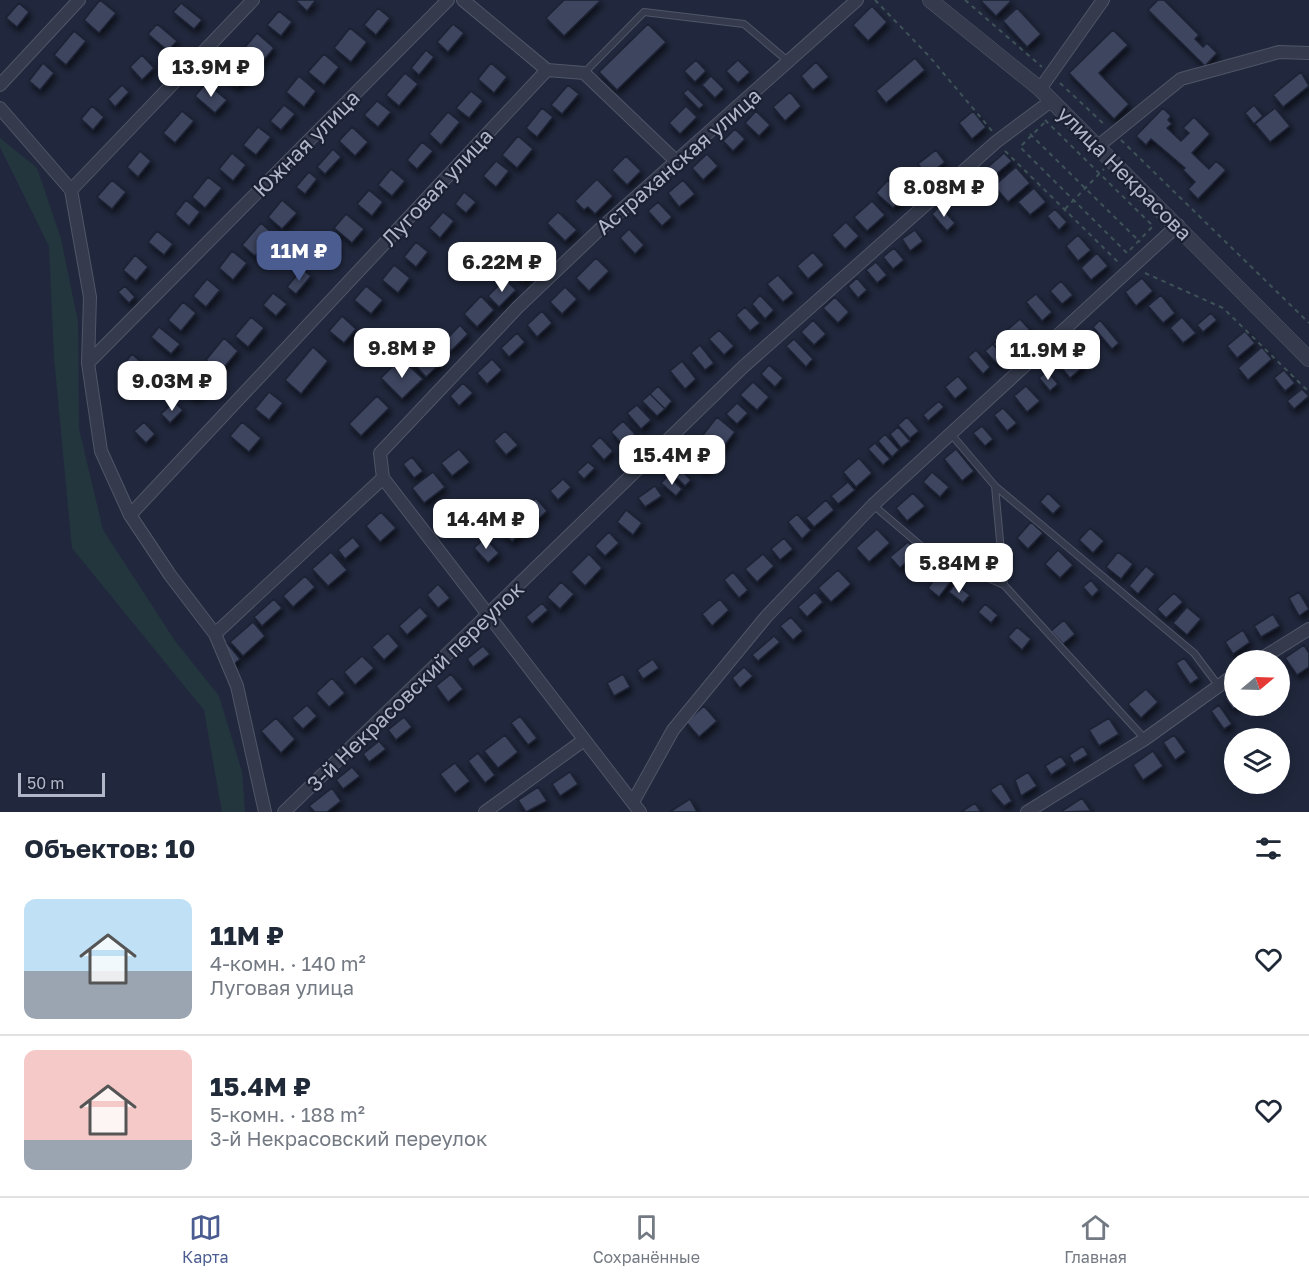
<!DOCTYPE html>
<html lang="ru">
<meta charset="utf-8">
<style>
:root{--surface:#fff;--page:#f2f2f3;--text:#1f2937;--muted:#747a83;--line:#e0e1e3;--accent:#4b5c91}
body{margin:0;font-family:"Golos Text",sans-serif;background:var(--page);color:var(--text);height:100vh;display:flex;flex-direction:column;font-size:22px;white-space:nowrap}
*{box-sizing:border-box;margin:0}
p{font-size:20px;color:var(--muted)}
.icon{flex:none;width:33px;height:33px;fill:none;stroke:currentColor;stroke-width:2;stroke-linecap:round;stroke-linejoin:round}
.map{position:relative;height:812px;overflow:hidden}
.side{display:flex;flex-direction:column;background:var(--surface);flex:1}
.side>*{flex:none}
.needle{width:39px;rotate:71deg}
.controls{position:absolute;left:1224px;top:650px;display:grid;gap:12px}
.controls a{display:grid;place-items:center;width:66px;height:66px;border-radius:50%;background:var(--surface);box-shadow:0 3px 15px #0003;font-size:30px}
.scale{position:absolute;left:18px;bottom:15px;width:87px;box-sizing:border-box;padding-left:6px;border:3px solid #b1b6c9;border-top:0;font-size:16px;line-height:21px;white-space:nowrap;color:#b1b6c9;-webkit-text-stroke:4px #1b2032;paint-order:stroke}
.price{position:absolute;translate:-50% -51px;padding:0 14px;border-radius:12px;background:#fff;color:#222;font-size:20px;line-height:39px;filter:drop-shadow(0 2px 3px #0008)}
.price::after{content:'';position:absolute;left:50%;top:36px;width:18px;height:14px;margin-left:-9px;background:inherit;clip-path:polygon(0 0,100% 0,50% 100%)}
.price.selected{background:var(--accent);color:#fff}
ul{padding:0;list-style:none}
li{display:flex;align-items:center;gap:18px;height:150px;padding:0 24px}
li+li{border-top:2px solid var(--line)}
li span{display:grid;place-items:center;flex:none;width:168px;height:120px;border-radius:12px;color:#555}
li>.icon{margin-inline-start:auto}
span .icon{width:72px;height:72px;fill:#fffc;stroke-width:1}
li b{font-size:26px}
h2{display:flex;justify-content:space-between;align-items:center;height:72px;padding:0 24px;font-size:26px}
.tabs{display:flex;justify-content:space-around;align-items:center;height:84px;border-top:2px solid var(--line);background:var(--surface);font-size:16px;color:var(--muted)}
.tabs a{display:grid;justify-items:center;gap:3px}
.tabs .selected{color:var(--accent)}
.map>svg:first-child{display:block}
.green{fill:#23363e}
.building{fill:#3d445e;stroke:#1d2234;stroke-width:1.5;filter:url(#shadow)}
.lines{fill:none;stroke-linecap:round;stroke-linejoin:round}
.service-casing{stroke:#505668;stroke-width:8}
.minor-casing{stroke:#505668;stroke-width:14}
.tertiary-casing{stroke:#505668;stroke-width:16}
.path{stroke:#3e5258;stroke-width:2;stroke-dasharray:4.5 4.5;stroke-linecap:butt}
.service{stroke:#353b4d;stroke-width:6}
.minor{stroke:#353b4d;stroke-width:12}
.tertiary{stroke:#353b4d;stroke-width:15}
.labels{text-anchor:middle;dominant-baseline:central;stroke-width:4.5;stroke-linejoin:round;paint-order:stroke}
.street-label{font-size:21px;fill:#b1b6c9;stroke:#1b2032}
</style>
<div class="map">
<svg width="1309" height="812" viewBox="0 0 1309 812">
<defs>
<filter id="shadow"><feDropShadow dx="2.5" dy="4.5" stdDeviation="3" flood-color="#0009"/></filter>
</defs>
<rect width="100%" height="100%" fill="#21283d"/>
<path class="green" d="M0 138 37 168 61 239 78 322 79 429 103 530 175 641 219 696 242 772 245 812H222L204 710 72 548 54 357 49 246 0 147Z"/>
<path class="building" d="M100 0 116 13 99 33 84 20Z
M295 0H316L307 11Z
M564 0H601L564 36 546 18Z
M980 0H1012L996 16Z
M1158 0H1164L1199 35 1195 39 1203 47 1207 43 1217 53 1205 66 1148 10Z
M19 3 29 12 17 27 6 18Z
M181 3 202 20 194 29 173 12Z
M872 6 887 22 868 41 853 25Z
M378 8 390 18 376 35 364 25Z
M1017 8 1041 34 1027 47 1003 21Z
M279 11 292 22 281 36 267 25Z
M157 24 177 41 168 51 148 34Z
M453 24 464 33 448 52 437 42Z
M648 24 666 42 617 90 599 72Z
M350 28 367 42 351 62 334 48Z
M1113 30 1128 45 1099 73 1129 104 1114 119 1069 73Z
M74 31 86 41 66 65 54 55Z
M257 33 274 48 258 67 241 52Z
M426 50 434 57 419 75 411 68Z
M324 54 339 67 324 85 308 72Z
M142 55 154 68 142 80 130 67Z
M915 58 925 70 886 103 876 91Z
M233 59 249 73 237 87 221 73Z
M696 60 706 71 695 82 684 71Z
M738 60 750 72 738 83 726 71Z
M816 62 829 77 813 90 801 76Z
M43 63 54 73 40 90 29 81Z
M491 63 507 77 494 93 478 79Z
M1301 72 1309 86 1283 107 1273 95Z
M405 73 418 84 399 106 386 95Z
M299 76 316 91 304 107 286 92Z
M711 76 724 89 715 98 702 85Z
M206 83 227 100 215 113 195 96Z
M122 85 129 92 115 107 108 99Z
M568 85 579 94 562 114 551 105Z
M688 89 704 105 699 109 683 93Z
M471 91 483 101 469 118 456 108Z
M790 92 801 106 785 121 773 107Z
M377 101 391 112 378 127 364 115Z
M284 105 295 114 281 130 270 121Z
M1254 105 1263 116 1254 124 1245 113Z
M92 106 104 117 93 130 81 119Z
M686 106 697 117 680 134 669 123Z
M542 108 553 117 537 137 526 128Z
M1163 108 1171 116 1168 120 1172 124 1167 128 1181 141 1189 133 1183 128 1194 117 1210 134 1192 153 1209 169 1216 161 1226 170 1198 199 1188 189 1195 182 1183 170 1185 168 1151 139 1146 145 1136 136Z
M1275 108 1290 126 1270 142 1255 124Z
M182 111 194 121 175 143 163 133Z
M756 111 770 125 759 136 745 123Z
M973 111 986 127 972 139 959 123Z
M448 112 460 122 441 145 429 134Z
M258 127 271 137 256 155 243 145Z
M352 127 368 142 355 156 339 141Z
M735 129 745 139 733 151 723 141Z
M518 136 533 149 517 168 502 155Z
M422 142 433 151 417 169 407 160Z
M333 149 341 157 325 174 317 167Z
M936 150 945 162 927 176 918 164Z
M140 151 151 161 138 177 127 167Z
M232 153 246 165 233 181 219 169Z
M1004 153 1012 161 994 176 987 168Z
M707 154 718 166 703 180 692 168Z
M626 156 641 171 627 185 612 170Z
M496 161 509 171 496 187 483 176Z
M1016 167 1030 183 1008 202 994 186Z
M899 168 916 184 905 196 888 180Z
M391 169 405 181 392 196 378 185Z
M309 172 317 179 305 194 296 187Z
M208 177 222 188 205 208 192 197Z
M597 179 613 196 595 214 588 207 584 210 575 201Z
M112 180 126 192 112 209 97 197Z
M683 180 695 194 679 207 668 193Z
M888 180 905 196 893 208 876 193Z
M1034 188 1046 202 1030 215 1018 202Z
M369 190 383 202 372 216 357 204Z
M464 192 476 202 466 213 455 204Z
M186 200 200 212 189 226 175 214Z
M282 200 297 213 282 229 268 217Z
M872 201 885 215 867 231 854 217Z
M658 202 672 217 662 226 648 211Z
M940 206 955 223 947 231 932 214Z
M1055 209 1067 222 1059 230 1047 216Z
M443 212 454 221 440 238 429 228Z
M558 212 577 230 565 241 547 223Z
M346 214 364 229 352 243 334 228Z
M846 222 859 236 845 249 832 235Z
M261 223 273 234 255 256 242 245Z
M629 229 644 245 635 254 620 238Z
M915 230 923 241 910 251 902 239Z
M157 231 173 244 164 255 148 242Z
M318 232 338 248 325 263 306 247Z
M1078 235 1091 250 1078 261 1066 246Z
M416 242 428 252 416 267 404 257Z
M894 248 904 260 893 269 883 257Z
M530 249 543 262 523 282 510 269Z
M232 251 247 263 233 280 219 268Z
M813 252 824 265 808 279 797 266Z
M1097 253 1108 266 1091 280 1081 268Z
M135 255 148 267 136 281 123 270Z
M596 258 609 271 589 291 576 278Z
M876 262 887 275 877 283 866 270Z
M394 265 410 278 398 293 382 280Z
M302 269 311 276 296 294 287 287Z
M778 275 794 293 783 302 767 284Z
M857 278 867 290 858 298 848 286Z
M1142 278 1153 291 1136 306 1125 292Z
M207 279 220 290 206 307 193 296Z
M505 279 516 290 499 307 488 296Z
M1061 281 1073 295 1062 304 1050 291Z
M125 286 135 297 129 303 118 292Z
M366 286 383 300 371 314 354 300Z
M565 287 577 299 562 314 550 302Z
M273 293 287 304 276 316 263 305Z
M1036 294 1052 312 1042 321 1026 302Z
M760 295 774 310 765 319 752 304Z
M1161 295 1175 313 1163 323 1148 306Z
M481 296 494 310 477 327 464 314Z
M835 297 849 312 838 323 823 308Z
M183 302 196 313 181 331 168 320Z
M745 307 760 323 750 331 736 315Z
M542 311 552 323 537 337 527 325Z
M1211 313 1217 320 1203 332 1197 325Z
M342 316 356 329 344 343 329 331Z
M251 317 264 328 248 347 235 336Z
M1182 317 1196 333 1183 343 1170 328Z
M1020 319 1030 330 1016 342 1006 331Z
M813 320 826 334 814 345 801 332Z
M1100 320 1119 343 1112 349 1093 327Z
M460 325 468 334 451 351 443 343Z
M159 327 180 344 171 354 151 337Z
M719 330 734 346 724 355 709 339Z
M1245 331 1255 343 1237 358 1227 346Z
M517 333 525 342 509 357 501 348Z
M1001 337 1013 350 1004 357 993 344Z
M224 338 238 351 220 372 206 360Z
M794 339 813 359 806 367 786 346Z
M993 344 1004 357 997 364 985 351Z
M700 345 714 363 705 370 691 353Z
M313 347 328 361 301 394 285 380Z
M1262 347 1272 359 1248 380 1238 368Z
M1068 348 1083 367 1070 378 1054 359Z
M428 350 441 363 426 377 414 364Z
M976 350 990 367 983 374 968 357Z
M132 354 151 371 139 385 120 369Z
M401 358 423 379 402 399 381 378Z
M492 359 502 370 487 384 477 373Z
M682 361 696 379 685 389 670 371Z
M769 365 783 378 775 387 761 374Z
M1284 370 1295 383 1285 391 1274 378Z
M1047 371 1058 384 1050 391 1039 378Z
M199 375 209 383 196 398 186 390Z
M958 376 968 388 955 399 945 387Z
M753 382 769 397 757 410 740 395Z
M463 383 473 393 459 406 450 396Z
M658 386 672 401 665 409 650 394Z
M1026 386 1040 401 1027 412 1014 396Z
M1302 389 1309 396 1294 409 1287 401Z
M269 392 283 403 269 420 255 409Z
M650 394 665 409 657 416 642 401Z
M377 396 389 408 361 436 349 424Z
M939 401 944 407 928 421 923 415Z
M174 402 183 410 170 423 161 414Z
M737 403 748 413 737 424 726 414Z
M637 405 651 420 641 429 627 413Z
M1003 408 1017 423 1007 431 994 415Z
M717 417 735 432 721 450 703 435Z
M907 417 919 431 910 438 898 425Z
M623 421 635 434 623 445 611 432Z
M144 422 155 434 146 443 134 431Z
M242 422 261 438 249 452 230 436Z
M982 426 993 439 985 446 973 433Z
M898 427 910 441 901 448 890 434Z
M505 431 518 445 506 455 494 441Z
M885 434 899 450 892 457 878 441Z
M600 437 613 451 604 460 591 446Z
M875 443 890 459 883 465 868 449Z
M692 447 712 461 705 471 686 457Z
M459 449 470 462 452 476 441 463Z
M956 449 974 471 962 481 944 459Z
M412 457 423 471 414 478 403 464Z
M859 458 872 473 856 487 843 472Z
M588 462 595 468 584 479 577 472Z
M677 466 691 480 685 486 671 472Z
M433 472 445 487 424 503 412 488Z
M932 472 949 487 940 497 923 482Z
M668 476 682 489 676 496 661 483Z
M563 479 571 487 558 500 550 491Z
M848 482 855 490 838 504 831 496Z
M655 486 662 496 645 507 638 498Z
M913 493 925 506 907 521 896 508Z
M1048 493 1061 506 1053 514 1040 502Z
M536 498 547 511 534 523 522 511Z
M826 500 834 510 814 527 806 518Z
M626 510 642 523 633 535 617 522Z
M381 512 396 528 380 542 366 526Z
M518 514 529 525 512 542 501 530Z
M797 514 811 530 802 539 788 522Z
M1031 522 1043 533 1028 549 1017 538Z
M1090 528 1104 541 1093 553 1079 540Z
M877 529 890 543 869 562 856 548Z
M609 532 619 543 605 556 595 546Z
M353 537 360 546 345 559 338 550Z
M485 538 499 553 488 563 474 548Z
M784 538 793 549 780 560 771 549Z
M908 542 917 552 900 568 890 557Z
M963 545 977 554 971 563 957 555Z
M1058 550 1073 565 1060 578 1045 564Z
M331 552 347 570 328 586 312 569Z
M1118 552 1133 564 1121 579 1106 567Z
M589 554 602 568 585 586 571 572Z
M763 554 774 566 757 582 745 569Z
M1146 566 1155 574 1138 594 1129 586Z
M944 567 955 576 939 597 928 588Z
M838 570 851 584 831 602 818 588Z
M733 572 748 590 739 598 724 580Z
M305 576 315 587 293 607 283 596Z
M1091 580 1099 590 1092 597 1083 587Z
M561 582 574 594 560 609 547 597Z
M438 584 450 598 438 608 427 595Z
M955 584 970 595 963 603 949 592Z
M815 592 823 602 807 617 798 607Z
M1299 592 1309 609 1299 616 1289 598Z
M1174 593 1183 602 1166 618 1157 609Z
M274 599 282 608 262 626 254 617Z
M720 599 729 610 712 626 702 614Z
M542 603 548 610 532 624 526 617Z
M985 604 998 615 991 623 978 612Z
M420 607 428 616 407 635 399 626Z
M1187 607 1201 619 1187 635 1173 623Z
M1273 614 1280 626 1261 637 1254 626Z
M791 617 803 631 793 640 780 626Z
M1064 620 1075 634 1063 644 1051 631Z
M253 622 265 636 243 656 230 642Z
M1017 627 1031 639 1022 650 1008 637Z
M1243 630 1250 642 1233 654 1225 642Z
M388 633 399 646 384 660 372 647Z
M774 636 780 642 758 661 752 655Z
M227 643 240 659 233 665 219 649Z
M1304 645 1309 653V667L1297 675 1285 658Z
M483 646 490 654 473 667 467 659Z
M362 656 374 668 355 685 344 672Z
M1184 658 1199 678 1190 684 1176 663Z
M653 659 659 668 643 679 637 670Z
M744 667 753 676 740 688 732 678Z
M451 674 463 689 448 702 436 686Z
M623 674 630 687 614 696 607 683Z
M332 678 345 693 329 707 316 693Z
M1146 689 1158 702 1141 718 1128 704Z
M1234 691V705H1239L1233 709 1225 698Z
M307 705 317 716 303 729 292 718Z
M1219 705 1232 724 1224 729 1211 711Z
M704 706 717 721 699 737 686 722Z
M520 716 537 738 528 745 511 723Z
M404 717 412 727 396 740 388 730Z
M276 718 295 739 281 753 261 731Z
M1109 718 1119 734 1099 746 1089 730Z
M505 735 518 752 498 768 484 751Z
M1174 735 1186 752 1175 760 1163 742Z
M379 741 386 749 369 762 363 754Z
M1083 746 1088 755 1074 763 1069 755Z
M1153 751 1163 766 1143 780 1133 765Z
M478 753 495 775 485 783 468 761Z
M1061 756 1067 765 1051 775 1045 766Z
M455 763 470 781 455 793 440 774Z
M352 767 360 776 343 789 336 780Z
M570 772 578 784 560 796 552 784Z
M1028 772 1037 786 1021 796 1015 780Z
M1001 783 1012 801 1004 806 990 790Z
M538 787 547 801 526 812 518 800Z
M332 788 341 801 327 812H315L309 806Z
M1082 798 1091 811 1063 812 1062 811Z
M690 799 697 812H672L671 811Z
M975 803 981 812H961Z"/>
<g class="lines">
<defs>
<path id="service" d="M584 73 644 12 744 24 789 62
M951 434 995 486 1004 585
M995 486 1194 653 1218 685
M873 505 927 551 1004 585 1145 739"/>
<path id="minor" d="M463 0 547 70 584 73 676 161
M0 85 79 0
M1040 89 1103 0
M0 108 71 190 90 297 88 363 101 451 130 515 170 575 215 634 237 686 265 812
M1097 147 1181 79 1279 52 1309 53
M71 190 253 0
M88 363 448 0
M383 478 640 812
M130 515 547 70
M215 634 383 478 380 453 518 307 599 230 857 0
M1259 660 1309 629
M633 802 673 730 766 617 873 505 1178 225
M284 812 743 367 996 142 1051 101
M485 812 584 740
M1027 812 1145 739 1234 675"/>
<path id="tertiary" d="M930 0 1040 89 1309 359"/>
</defs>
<use href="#service" class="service-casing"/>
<use href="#minor" class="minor-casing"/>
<use href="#tertiary" class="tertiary-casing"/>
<path class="path" d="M875 0 928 55 993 132
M965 0 1042 67
M1060 83 1106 126
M1045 120 1046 121 1153 226 1127 253 1020 147 1046 121
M1030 134 1140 242
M1121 140 1309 323
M1005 151 1119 263
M1065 209 1104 169
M1145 273 1223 308 1309 392"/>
<use href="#service" class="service"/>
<use href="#minor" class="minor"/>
<use href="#tertiary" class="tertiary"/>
</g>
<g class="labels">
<g class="street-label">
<text transform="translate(306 143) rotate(-45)">Южная улица</text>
<text transform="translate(678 161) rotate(-41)">Астраханская улица</text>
<text transform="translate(1125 173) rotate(45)">улица Некрасова</text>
<text transform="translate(437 187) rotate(-47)">Луговая улица</text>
<text transform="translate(415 686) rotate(-44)">3-й Некрасовский переулок</text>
</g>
</g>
</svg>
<div class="controls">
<a><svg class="needle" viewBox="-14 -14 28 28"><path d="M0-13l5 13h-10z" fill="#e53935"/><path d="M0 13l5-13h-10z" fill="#747a83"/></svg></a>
<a><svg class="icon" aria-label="layers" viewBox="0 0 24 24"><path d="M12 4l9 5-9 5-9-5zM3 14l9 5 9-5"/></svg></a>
</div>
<div class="scale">50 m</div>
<b class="price" style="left:211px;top:98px">13.9M ₽</b>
<b class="price" style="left:944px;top:218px">8.08M ₽</b>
<b class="price selected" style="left:299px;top:282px">11M ₽</b>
<b class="price" style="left:502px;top:293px">6.22M ₽</b>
<b class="price" style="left:402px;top:379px">9.8M ₽</b>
<b class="price" style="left:1048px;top:381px">11.9M ₽</b>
<b class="price" style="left:172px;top:412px">9.03M ₽</b>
<b class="price" style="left:672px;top:486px">15.4M ₽</b>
<b class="price" style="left:486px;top:550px">14.4M ₽</b>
<b class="price" style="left:959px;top:594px">5.84M ₽</b>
</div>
<section class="side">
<h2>Объектов: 10<svg class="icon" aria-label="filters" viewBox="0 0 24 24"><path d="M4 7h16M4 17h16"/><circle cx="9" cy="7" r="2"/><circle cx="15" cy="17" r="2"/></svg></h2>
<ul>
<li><span style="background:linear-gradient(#bfe0f5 60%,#9aa5b1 0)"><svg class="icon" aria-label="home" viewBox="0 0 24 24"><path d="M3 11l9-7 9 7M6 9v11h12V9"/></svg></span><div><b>11M ₽</b><p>4-комн. · 140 m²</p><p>Луговая улица</p></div><svg class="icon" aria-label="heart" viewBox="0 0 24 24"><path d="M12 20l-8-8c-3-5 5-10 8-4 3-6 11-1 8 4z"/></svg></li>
<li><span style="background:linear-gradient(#f6c9c9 75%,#9aa5b1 0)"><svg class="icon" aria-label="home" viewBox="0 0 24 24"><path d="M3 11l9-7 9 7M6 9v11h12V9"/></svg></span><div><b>15.4M ₽</b><p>5-комн. · 188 m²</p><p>3-й Некрасовский переулок</p></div><svg class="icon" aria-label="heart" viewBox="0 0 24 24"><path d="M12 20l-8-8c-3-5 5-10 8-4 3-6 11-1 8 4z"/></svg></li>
</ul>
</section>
<nav class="tabs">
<a class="selected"><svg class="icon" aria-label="map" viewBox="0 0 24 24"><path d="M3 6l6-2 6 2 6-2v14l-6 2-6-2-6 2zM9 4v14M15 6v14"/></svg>Карта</a>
<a><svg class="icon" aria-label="saved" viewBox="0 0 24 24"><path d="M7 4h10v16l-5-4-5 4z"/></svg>Сохранённые</a>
<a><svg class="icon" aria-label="home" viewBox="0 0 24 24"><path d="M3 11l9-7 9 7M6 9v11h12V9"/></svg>Главная</a>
</nav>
